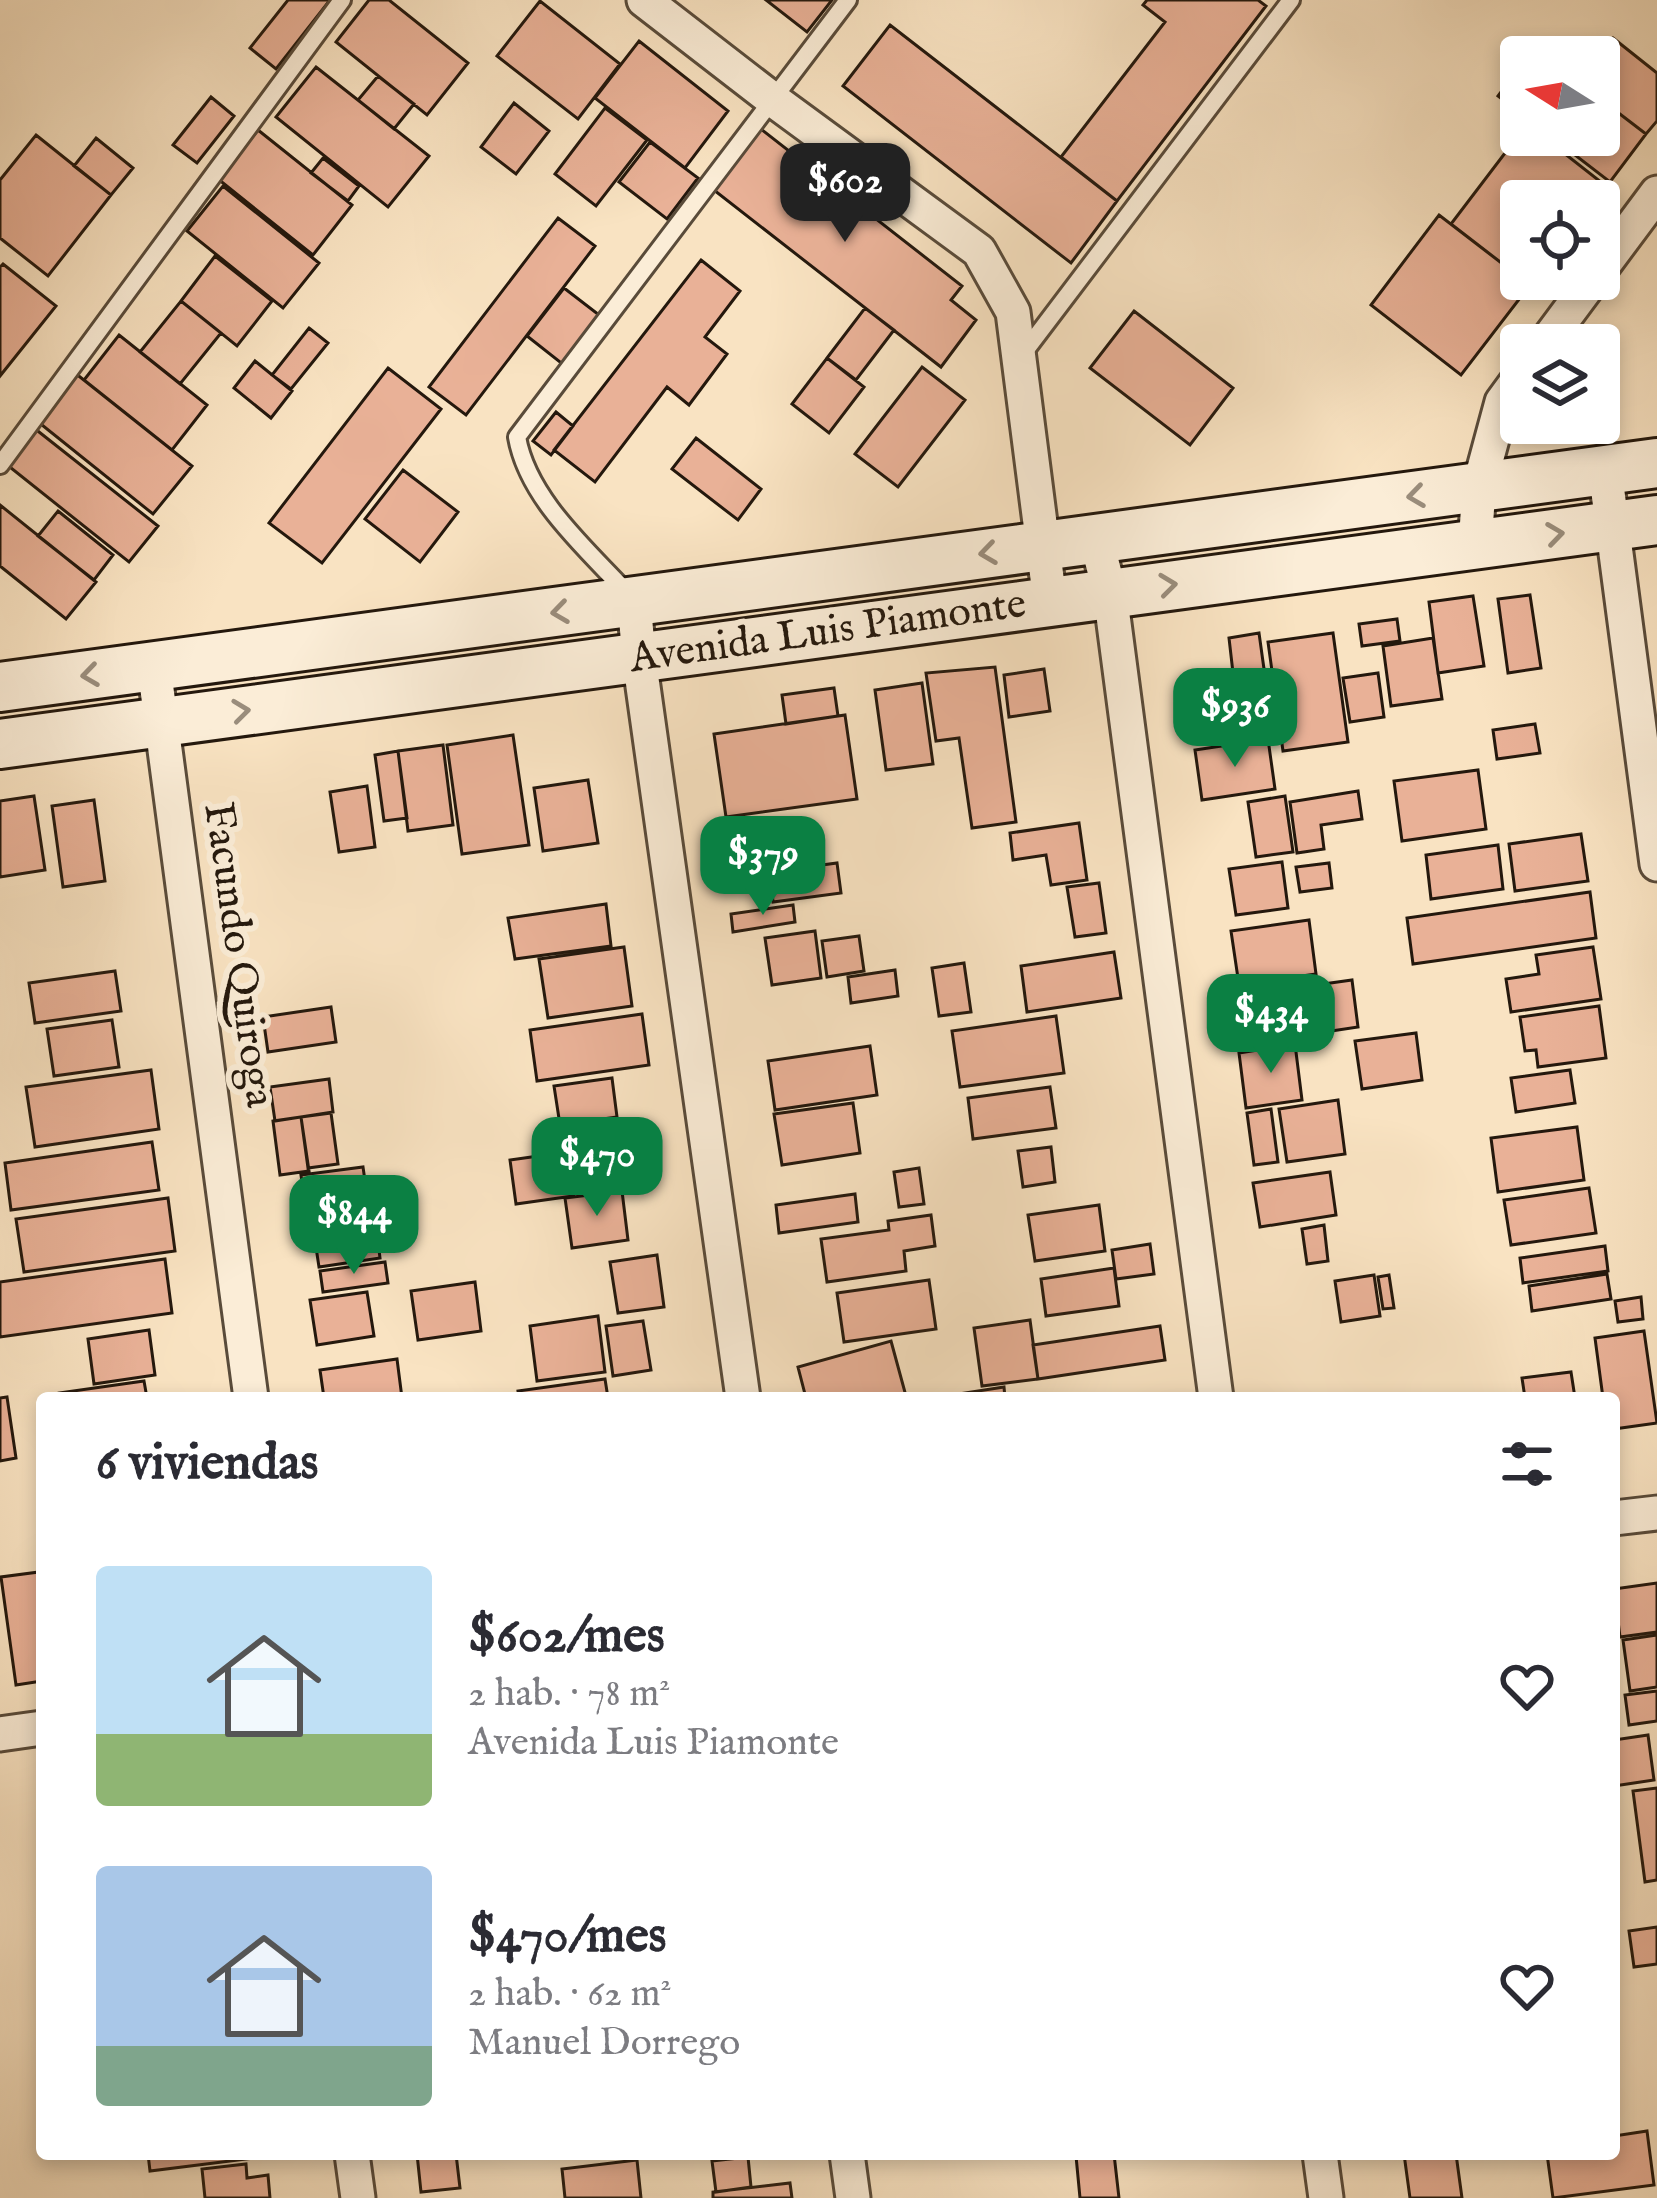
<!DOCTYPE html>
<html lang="es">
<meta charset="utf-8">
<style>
:root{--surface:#fff;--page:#f2f2f3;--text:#2b2b33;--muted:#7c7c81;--accent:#0b8043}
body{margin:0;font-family:"IM FELL English",serif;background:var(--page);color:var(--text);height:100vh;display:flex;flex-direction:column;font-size:45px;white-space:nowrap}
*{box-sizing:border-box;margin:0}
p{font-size:39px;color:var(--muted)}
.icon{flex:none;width:66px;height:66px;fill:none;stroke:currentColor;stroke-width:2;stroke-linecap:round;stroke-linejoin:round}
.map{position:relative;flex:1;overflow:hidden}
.side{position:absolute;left:36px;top:1392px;width:1584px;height:768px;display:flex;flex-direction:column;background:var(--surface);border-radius:12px;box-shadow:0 6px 18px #0003}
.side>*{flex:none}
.needle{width:78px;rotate:281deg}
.controls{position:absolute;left:1500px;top:36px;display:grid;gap:24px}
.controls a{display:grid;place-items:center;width:120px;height:120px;border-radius:12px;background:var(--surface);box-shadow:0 6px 18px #0003;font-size:60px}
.price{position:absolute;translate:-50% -102px;padding:0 27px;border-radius:24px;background:var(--accent);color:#fff;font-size:39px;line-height:78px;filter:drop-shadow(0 3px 6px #0008)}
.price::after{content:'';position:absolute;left:50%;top:72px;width:36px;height:27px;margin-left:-18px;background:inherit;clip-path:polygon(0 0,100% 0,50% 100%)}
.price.selected{background:#222;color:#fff}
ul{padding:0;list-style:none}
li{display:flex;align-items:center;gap:36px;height:300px;padding:0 60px}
li span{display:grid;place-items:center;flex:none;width:336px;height:240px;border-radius:12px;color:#555}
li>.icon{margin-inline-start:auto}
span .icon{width:144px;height:144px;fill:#fffc;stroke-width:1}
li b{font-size:51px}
h2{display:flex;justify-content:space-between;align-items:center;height:144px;padding:0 60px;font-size:51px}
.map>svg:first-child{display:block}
.building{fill:#e9b197;stroke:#24180d;stroke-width:3}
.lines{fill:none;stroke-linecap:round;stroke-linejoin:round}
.lane-casing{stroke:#594b3a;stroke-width:22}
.street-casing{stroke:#594b3a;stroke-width:39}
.secondary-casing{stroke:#24180d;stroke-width:54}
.lane{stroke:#fbedd7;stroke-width:16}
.street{stroke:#fbedd7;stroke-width:33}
.secondary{stroke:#fbedd7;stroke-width:48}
.oneway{stroke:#9a8d7c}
.labels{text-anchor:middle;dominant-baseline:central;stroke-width:12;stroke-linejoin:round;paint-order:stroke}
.street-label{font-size:42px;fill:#24180d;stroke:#fbedd7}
</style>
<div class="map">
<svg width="1657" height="2198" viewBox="0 0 1657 2198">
<rect width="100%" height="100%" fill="#f9e3c2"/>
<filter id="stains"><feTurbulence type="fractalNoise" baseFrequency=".00167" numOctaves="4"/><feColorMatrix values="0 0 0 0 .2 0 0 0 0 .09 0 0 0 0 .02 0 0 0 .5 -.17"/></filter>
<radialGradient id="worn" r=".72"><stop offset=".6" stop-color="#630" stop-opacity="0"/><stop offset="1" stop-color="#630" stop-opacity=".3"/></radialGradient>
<path class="building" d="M288 0H330L276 69 250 48Z
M369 0H389L468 63 427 115 336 42Z
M766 0H832L807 32Z
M1147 0H1258L1266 6 1117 201 1061 157 1165 22 1143 5Z
M540 1 620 64 578 119 497 56Z
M890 25 1117 201 1071 263 843 86Z
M1613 38 1657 73V121L1646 134 1599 98 1598 57Z
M639 41 728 111 685 168 595 98Z
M1521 65V114L1498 96Z
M316 67 429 156 388 207 276 117Z
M378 76 414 104 394 129 358 100Z
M211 97 234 116 197 163 173 145Z
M1599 98 1646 134 1610 182 1549 135H1599Z
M514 103 549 131 516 174 481 147Z
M605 108 647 140 596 206 555 174Z
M757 126 962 286 951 300 976 320 941 367 710 187Z
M258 130 352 205 313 255 218 179Z
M1521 132V135H1541L1606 186 1595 201H1521V278L1451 224Z
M36 135 111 195 48 276 0 238V180Z
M96 138 133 168 111 195 74 166Z
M650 142 698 178 667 219 619 182Z
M323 158 359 186 348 201 311 173Z
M223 186 319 263 283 308 187 231Z
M1439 215 1530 285 1461 375 1371 305Z
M558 218 595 246 466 415 429 387Z
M215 256 272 301 237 346 181 301Z
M701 260 740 291 705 337 727 354 689 405 667 387 595 482 554 450Z
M3 264 56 306 0 376V267Z
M564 288 603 318 565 366 527 336Z
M181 301 221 333 180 384 140 352Z
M865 308 894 330 856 380 827 358Z
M1134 311 1233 388 1190 445 1090 368Z
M309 328 328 343 291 389 272 375Z
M119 335 207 405 172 450 84 380Z
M827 358 864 387 829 433 792 404Z
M255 361 292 391 271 418 234 388Z
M922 367 965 400 898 487 855 454Z
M388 368 441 409 322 563 269 523Z
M75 373 192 466 153 514 37 421Z
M556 412 573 426 551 455 533 441Z
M34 428 158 526 129 562 6 464Z
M696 438 761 489 738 520 672 469Z
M403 470 458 512 420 562 365 519Z
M0 505 96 582 66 619 0 566Z
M58 511 113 555 94 580 38 536Z
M1530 595 1541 668 1508 673 1498 599Z
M1473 596 1484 666 1438 673 1429 602Z
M1397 619 1400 641 1362 646 1359 624Z
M1259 633 1264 669 1233 673 1229 638Z
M1333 633 1348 742 1283 751 1268 642Z
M1433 638 1442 699 1391 706 1383 646Z
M995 667 1016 822 972 828 959 738 936 741 926 673Z
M1044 669 1050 711 1009 717 1004 675Z
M1264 669 1267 692 1206 701 1203 677Z
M1378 673 1384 717 1350 722 1343 678Z
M922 683 933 764 886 770 875 690Z
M834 688 838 716 786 724 782 695Z
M845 715 857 799 726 817 714 734Z
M1535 724 1540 753 1497 759 1493 730Z
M513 735 529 845 462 854 447 745Z
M1268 739 1275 789 1202 800 1195 750Z
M443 745 453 825 408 831 398 751Z
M398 751 407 818 384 821 375 755Z
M1478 770 1486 829 1402 841 1394 781Z
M588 780 598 843 543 851 534 788Z
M367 786 375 847 339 852 330 792Z
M1358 791 1362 819 1321 825 1324 849 1297 853 1290 802Z
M34 796 45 870 0 877V801Z
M1285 796 1293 852 1256 857 1248 802Z
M94 800 105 881 63 887 52 806Z
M1079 823 1087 880 1051 885 1046 855 1013 860 1010 833Z
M1581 834 1588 881 1515 891 1509 844Z
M1498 845 1503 889 1431 899 1426 855Z
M1282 862 1288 908 1236 915 1229 869Z
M837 863 841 893 773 902 770 872Z
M1329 863 1332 888 1300 892 1296 867Z
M1099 883 1106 933 1075 937 1067 887Z
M1590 892 1596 938 1413 964 1407 918Z
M606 904 611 946 515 959 508 918Z
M793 905 795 922 733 932 731 914Z
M1309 920 1316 974 1239 985 1231 931Z
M815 931 821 978 772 985 765 938Z
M859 936 864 971 827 977 822 941Z
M624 947 632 1006 548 1018 539 959Z
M1593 947 1601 999 1511 1012 1506 979 1539 974 1536 955Z
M1114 952 1121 998 1027 1012 1021 966Z
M964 963 971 1012 939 1016 932 968Z
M895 970 898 996 851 1003 848 977Z
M115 971 121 1011 35 1023 29 983Z
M1352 980 1358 1027 1231 1046 1224 998Z
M1599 1006 1606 1058 1538 1067 1536 1050 1525 1051 1520 1017Z
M331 1007 336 1042 268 1052 263 1017Z
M642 1014 649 1065 537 1081 530 1030Z
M1056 1016 1064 1073 960 1087 952 1031Z
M112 1020 119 1067 54 1076 47 1029Z
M1416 1033 1422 1080 1362 1089 1355 1041Z
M1295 1044 1302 1100 1246 1108 1239 1053Z
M870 1046 877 1095 775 1110 768 1061Z
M151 1070 159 1129 35 1147 26 1087Z
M1570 1070 1575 1103 1516 1112 1511 1078Z
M612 1078 617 1117 560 1125 554 1086Z
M329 1079 333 1112 275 1121 270 1087Z
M1050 1087 1056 1128 973 1139 968 1098Z
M1338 1100 1345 1154 1287 1162 1279 1109Z
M853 1103 860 1153 782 1165 774 1114Z
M1271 1109 1278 1162 1254 1165 1247 1113Z
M331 1113 338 1164 308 1168 301 1117Z
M301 1117 309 1171 280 1175 273 1121Z
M1577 1127 1584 1180 1498 1192 1491 1138Z
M152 1142 159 1190 11 1210 5 1163Z
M1051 1147 1055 1182 1023 1187 1018 1151Z
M567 1152 573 1196 516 1204 510 1160Z
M363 1167 371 1222 309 1231 301 1175Z
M919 1168 924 1204 899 1207 894 1172Z
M1330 1172 1336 1215 1260 1227 1253 1183Z
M1589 1188 1596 1233 1511 1245 1504 1200Z
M622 1191 628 1240 572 1248 565 1198Z
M855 1194 858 1222 779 1233 776 1205Z
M168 1198 175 1251 24 1272 16 1219Z
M1099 1205 1105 1251 1035 1261 1028 1215Z
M931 1215 935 1246 904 1251 906 1271 827 1282 821 1239 889 1230 888 1221Z
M376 1225 380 1258 319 1267 314 1234Z
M1324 1225 1328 1261 1307 1264 1302 1229Z
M1150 1244 1154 1274 1116 1279 1112 1250Z
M1605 1246 1608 1271 1523 1283 1520 1258Z
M657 1255 664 1307 618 1313 610 1262Z
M165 1259 172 1313 0 1337V1282Z
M385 1262 388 1283 323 1292 320 1271Z
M1114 1268 1119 1306 1046 1316 1041 1279Z
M1607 1274 1611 1299 1532 1311 1529 1286Z
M1374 1275 1380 1316 1341 1322 1335 1281Z
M1389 1275 1394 1308 1383 1309 1378 1277Z
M929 1280 936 1329 844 1342 837 1293Z
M475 1282 481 1331 418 1340 411 1291Z
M367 1292 374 1336 317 1345 310 1300Z
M1641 1297 1643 1319 1618 1322 1615 1301Z
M598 1316 605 1372 537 1381 530 1326Z
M1030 1320 1038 1379 982 1386 974 1328Z
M643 1321 651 1370 613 1376 606 1326Z
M1160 1326 1165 1360 1038 1379 1033 1345Z
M149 1330 155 1375 94 1384 88 1339Z
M1644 1331 1657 1423 1614 1429V1398H1603L1595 1338Z
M891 1341 906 1396 806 1398 798 1367Z
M397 1359 402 1398H324L320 1370Z
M1571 1372 1575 1398H1525L1522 1378Z
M605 1379 608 1398H519L518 1391Z
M144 1381 147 1398H59V1393Z
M1004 1387 1005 1398H952V1395Z
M7 1397 16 1458 0 1461V1398Z
M39 1572 42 1595V1681L16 1685 1 1577Z
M1657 1583V1632L1620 1637 1614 1589Z
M1657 1635V1687L1630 1691 1623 1640Z
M1657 1691V1721L1629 1725 1625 1695Z
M1648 1735 1654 1780 1614 1786V1740Z
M1657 1788V1880L1645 1882 1633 1791Z
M1657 1927V1964L1634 1967 1629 1931Z
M1647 2131 1654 2185 1553 2198 1547 2154H1614V2136Z
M148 2154H269V2156L150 2171Z
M417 2154H456L460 2188 421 2192Z
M1093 2154H1114L1119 2198H1080L1076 2156Z
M1404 2154H1456L1462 2198H1410Z
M748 2157 751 2187 716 2192 712 2161Z
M637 2160 641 2198H565L562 2169Z
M246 2164 247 2178 268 2175 270 2198H205L202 2169Z
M790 2183 792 2198H713V2192Z"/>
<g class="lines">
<defs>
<path id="lane" d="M1019 359 1291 0
M0 465 342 0
M630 596C589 551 528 500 517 437L848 0"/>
<path id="street" d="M644 0 772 99 979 251 1013 312 1050 601
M1599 271 1657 193
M1544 345 1593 279
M1605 470 1657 864
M1096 539 1110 593 1216 1398
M1475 546 1479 487 1502 402 1521 376
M634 601 639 658 743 1398
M154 667 251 1398
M1614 1518 1657 1513
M0 1734 42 1728
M352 2154 358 2198
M847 2154 853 2198
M1320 2154 1326 2198"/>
<path id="secondary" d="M0 687 1657 463
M0 744 1657 520"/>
</defs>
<use href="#lane" class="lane-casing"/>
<use href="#street" class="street-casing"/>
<use href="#secondary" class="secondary-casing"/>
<use href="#lane" class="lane"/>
<use href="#street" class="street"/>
<use href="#secondary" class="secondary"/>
</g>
<defs><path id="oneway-chevron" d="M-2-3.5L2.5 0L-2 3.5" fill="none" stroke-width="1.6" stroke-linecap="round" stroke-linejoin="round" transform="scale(3)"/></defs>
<g class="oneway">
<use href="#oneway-chevron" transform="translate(1416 496) rotate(172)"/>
<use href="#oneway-chevron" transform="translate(1555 534) rotate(-8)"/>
<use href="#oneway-chevron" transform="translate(988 553) rotate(172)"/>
<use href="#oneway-chevron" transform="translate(1168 585) rotate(-7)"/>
<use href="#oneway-chevron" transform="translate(560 612) rotate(172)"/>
<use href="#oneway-chevron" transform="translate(90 675) rotate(172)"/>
<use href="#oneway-chevron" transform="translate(241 711) rotate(-7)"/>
</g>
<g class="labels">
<g class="street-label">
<text transform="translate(828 632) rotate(-8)">Avenida Luis Piamonte</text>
<text transform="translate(238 955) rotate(82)">Facundo Quiroga</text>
</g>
</g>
<rect width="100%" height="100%" filter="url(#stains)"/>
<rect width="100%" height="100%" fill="url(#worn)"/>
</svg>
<div class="controls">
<a><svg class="needle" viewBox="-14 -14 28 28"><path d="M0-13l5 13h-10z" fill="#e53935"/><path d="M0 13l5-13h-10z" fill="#7c7c81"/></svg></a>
<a><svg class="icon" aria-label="locate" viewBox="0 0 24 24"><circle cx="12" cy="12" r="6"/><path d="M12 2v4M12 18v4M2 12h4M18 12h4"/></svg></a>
<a><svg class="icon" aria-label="layers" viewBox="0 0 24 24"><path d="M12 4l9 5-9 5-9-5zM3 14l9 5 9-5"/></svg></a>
</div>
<b class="price selected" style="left:845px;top:245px">$602</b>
<b class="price" style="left:1235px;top:770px">$936</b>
<b class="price" style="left:763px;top:918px">$379</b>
<b class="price" style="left:1271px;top:1076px">$434</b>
<b class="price" style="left:597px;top:1219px">$470</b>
<b class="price" style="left:354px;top:1277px">$844</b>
<section class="side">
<h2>6 viviendas<svg class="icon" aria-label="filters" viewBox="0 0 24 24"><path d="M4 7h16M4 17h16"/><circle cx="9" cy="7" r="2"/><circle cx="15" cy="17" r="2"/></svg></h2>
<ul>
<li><span style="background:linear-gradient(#bfe0f5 70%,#8fb573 0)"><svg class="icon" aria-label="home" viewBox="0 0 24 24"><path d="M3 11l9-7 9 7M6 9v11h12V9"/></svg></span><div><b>$602/mes</b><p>2 hab. · 78 m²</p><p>Avenida Luis Piamonte</p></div><svg class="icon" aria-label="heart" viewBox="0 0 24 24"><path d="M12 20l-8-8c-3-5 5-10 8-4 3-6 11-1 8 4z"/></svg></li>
<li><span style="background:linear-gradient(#a9c7e8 75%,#7fa58c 0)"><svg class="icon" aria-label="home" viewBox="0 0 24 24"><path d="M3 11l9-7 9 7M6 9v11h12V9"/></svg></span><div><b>$470/mes</b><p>2 hab. · 62 m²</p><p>Manuel Dorrego</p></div><svg class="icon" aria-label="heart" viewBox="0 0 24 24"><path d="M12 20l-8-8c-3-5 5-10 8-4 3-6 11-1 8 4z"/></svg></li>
</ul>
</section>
</div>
